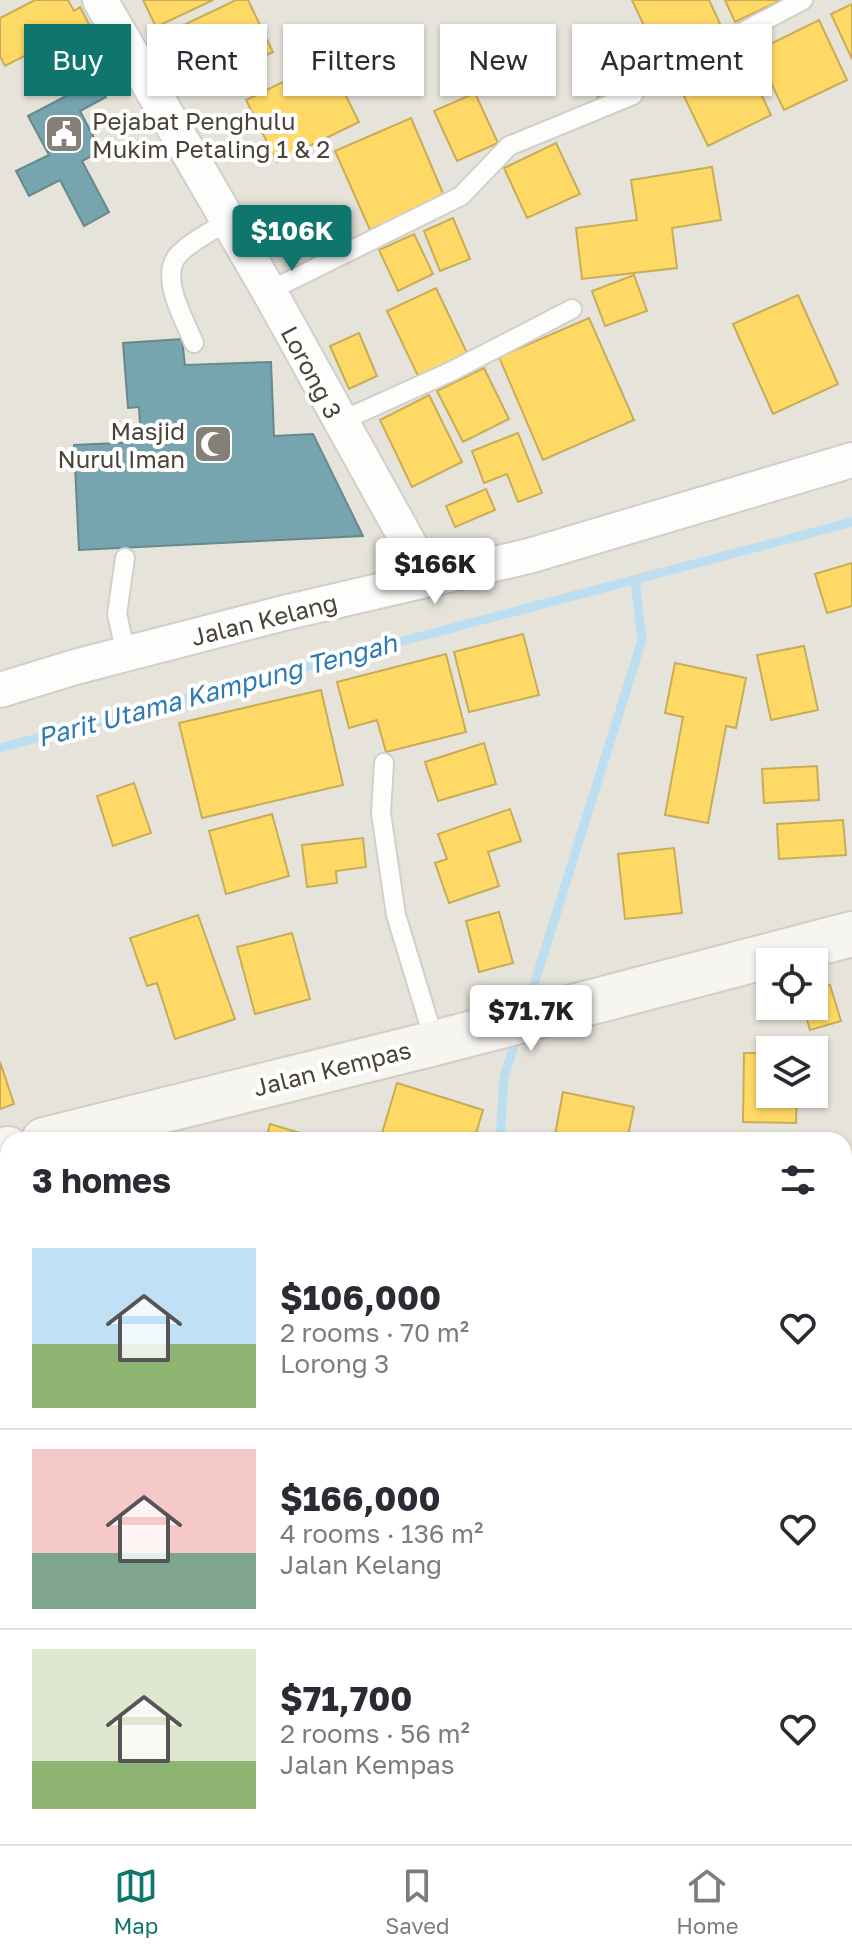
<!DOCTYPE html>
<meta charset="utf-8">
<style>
:root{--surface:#fff;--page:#f2f2f3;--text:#2b2b33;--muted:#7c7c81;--line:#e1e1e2;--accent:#0f766e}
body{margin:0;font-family:"Golos Text",sans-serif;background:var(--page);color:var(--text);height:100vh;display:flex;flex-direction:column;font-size:30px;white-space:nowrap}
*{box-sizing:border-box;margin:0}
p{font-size:26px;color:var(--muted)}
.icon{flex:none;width:44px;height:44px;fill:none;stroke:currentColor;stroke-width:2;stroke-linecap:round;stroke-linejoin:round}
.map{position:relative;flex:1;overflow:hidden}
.details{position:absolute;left:0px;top:1132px;width:852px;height:712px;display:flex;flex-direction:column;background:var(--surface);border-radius:24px 24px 0 0;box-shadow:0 2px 6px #0004}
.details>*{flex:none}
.top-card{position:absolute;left:24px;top:24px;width:804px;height:72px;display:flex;gap:16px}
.controls{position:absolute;left:756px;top:948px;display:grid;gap:16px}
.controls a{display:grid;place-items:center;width:72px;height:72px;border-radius:0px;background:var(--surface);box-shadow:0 2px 6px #0004;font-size:40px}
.price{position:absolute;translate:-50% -68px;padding:0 18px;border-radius:8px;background:#fff;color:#222;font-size:26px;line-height:52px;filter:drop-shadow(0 2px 4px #0008)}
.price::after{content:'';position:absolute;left:50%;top:48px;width:24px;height:18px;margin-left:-12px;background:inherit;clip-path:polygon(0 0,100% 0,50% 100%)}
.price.on{background:var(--accent);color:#fff}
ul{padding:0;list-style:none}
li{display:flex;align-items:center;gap:24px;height:200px;padding:0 32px}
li+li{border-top:2px solid var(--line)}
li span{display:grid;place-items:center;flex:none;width:224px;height:160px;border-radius:0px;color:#555}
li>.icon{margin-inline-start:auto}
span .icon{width:96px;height:96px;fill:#fffc;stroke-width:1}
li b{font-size:34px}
h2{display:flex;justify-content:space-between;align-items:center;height:96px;padding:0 32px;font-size:34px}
.tag{padding:0 28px;border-radius:0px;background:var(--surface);box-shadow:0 2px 6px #0004;font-size:28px;line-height:72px}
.tag.on{background:var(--accent);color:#fff}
.menu{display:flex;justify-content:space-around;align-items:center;height:112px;border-top:2px solid var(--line);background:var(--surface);font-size:22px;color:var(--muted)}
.menu a{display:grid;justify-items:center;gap:4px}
.menu .on{color:var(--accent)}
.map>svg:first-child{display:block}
.residential{fill:#e6e3da;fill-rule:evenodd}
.homes{fill:#ffd966;stroke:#c9ac58;stroke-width:2}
.public{fill:#76a5af;stroke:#69888b;stroke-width:2}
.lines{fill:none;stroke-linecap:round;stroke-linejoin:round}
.stream{stroke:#bdddf0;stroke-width:9}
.lane-casing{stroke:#d0cfca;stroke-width:22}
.street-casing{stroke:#d0cfca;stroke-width:38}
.secondary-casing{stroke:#d2cec4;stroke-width:48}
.lane{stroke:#fdfdfc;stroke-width:18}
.street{stroke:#fdfdfc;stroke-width:34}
.secondary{stroke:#f7f5f0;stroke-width:44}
.labels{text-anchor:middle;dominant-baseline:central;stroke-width:8;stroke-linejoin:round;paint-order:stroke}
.poi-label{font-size:24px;fill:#4a4338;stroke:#fff;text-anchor:start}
.street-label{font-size:24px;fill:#4a4338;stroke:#fff}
.water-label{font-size:26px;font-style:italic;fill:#2c7bb2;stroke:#fff}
</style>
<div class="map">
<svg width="852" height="1844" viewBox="0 0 852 1844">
<rect width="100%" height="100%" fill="#f2f1ed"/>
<path class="residential" d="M0 0H852V1844H0ZM770 962H814V1006H770ZM770 1050H814V1094H770ZM8 1140H844V1836H8Z"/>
<path class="homes" d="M35 0H68L74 11 80 7 103 51 38 85 24 56 5 66 0 56V18Z
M143 0H213L156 27Z
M236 0H248L273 52 194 90 167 33Z
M632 0H709L722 28 659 58Z
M725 0H781L735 22Z
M852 4V59L831 14Z
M819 20 847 80 784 110 756 51Z
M620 30 642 78 598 98 576 49Z
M743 56 771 115 708 146 679 86Z
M328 60 359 122 277 162 246 100Z
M475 93 498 143 457 161 434 111Z
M411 118 445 198 370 230 335 151Z
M556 143 580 194 527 218 504 168Z
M712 167 721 220 672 228 677 268 582 279 576 228 637 220 631 180Z
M453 218 470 259 440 271 424 231Z
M414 234 433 274 398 291 379 250Z
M634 275 647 311 605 326 592 291Z
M436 288 468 355 419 378 387 311Z
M798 295 838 384 773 414 733 324Z
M589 318 634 420 543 460 499 357Z
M359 333 377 376 349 389 330 346Z
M484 368 509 419 463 442 437 391Z
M429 395 462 462 412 487 380 420Z
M518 433 542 493 518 502 507 474 484 483 472 451Z
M486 489 495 510 455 527 446 506Z
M852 563V606L827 613 815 574Z
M523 634 539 695 469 712 454 652Z
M804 646 818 710 771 720 757 655Z
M446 654 466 732 386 752 377 720 349 728 337 682Z
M675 663 746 678 736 728 726 726 708 823 665 815 683 717 665 713Z
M321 690 343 785 202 818 179 723Z
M484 743 496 784 438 801 425 762Z
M817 766 819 800 764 803 762 769Z
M134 783 151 833 113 846 97 796Z
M510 809 521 841 488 852 499 886 449 903 435 863 447 859 438 834Z
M272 814 289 876 226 894 209 831Z
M843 820 846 855 779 859 777 824Z
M363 838 366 867 336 871 337 883 307 887 302 845Z
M674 848 682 913 625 919 618 854Z
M499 912 513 963 479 972 466 921Z
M198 915 235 1019 175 1039 157 983 147 986 130 938Z
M292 933 310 999 255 1014 237 947Z
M830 985 841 1021 810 1030 803 1006H814V989Z
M744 1053H770V1094H797L796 1123 743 1122Z
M0 1062 14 1104 0 1109Z
M397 1083 483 1110 474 1140H380Z
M563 1092 634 1107 627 1140H554Z
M270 1124 323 1140H266Z
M0 1199H8V1269L0 1270Z
M844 1561 852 1563 851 1634 844 1632Z
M0 1623 8 1626V1686L0 1684Z
M0 1734 8 1737V1795L0 1793Z
M852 1749V1809L844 1811V1751Z
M0 1805 8 1807V1836H74L72 1844H0Z
M103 1836H132L155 1843 100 1844Z
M167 1836H228L226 1844H201Z
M442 1836H512L510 1844H466Z
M521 1836H565L589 1840 588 1844H520Z"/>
<path class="public" d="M92 71 106 97 80 111 101 151 82 161 109 212 84 226 60 180 29 196 16 171 49 155 28 116 70 94 66 85Z
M182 339 185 365 271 362 274 436 313 434 363 536 79 550 74 445 141 442 139 407 128 408 123 343Z"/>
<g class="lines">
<path class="stream" d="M0 748 852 522
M527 1007 642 640 635 580
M500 1140 504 1077 517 1036
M274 1844 277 1836"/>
<defs>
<path id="lane" d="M713 48 803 0
M269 291 461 196 509 146 633 95
M194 343C185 320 157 275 180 253 193 240 212 231 228 221
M339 422 450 372 572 309
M125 558 117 614 126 654
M384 763 381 813 396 915 435 1043
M0 1706 8 1707"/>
<path id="street" d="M100 0 269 291 428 578
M0 690 75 667 284 613 529 556 852 460
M844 1341 852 1311
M0 1476 8 1450
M844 1670 852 1668
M698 1844 701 1836"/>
<path id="secondary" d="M44 1140 435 1043 852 934
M0 1152 8 1149"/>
</defs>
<use href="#lane" class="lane-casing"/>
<use href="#street" class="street-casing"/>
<use href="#secondary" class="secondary-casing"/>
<use href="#lane" class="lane"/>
<use href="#street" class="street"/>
<use href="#secondary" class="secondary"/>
</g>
<defs>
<symbol id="civic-square" viewBox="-11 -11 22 22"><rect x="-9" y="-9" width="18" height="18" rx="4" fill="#858077" stroke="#fff"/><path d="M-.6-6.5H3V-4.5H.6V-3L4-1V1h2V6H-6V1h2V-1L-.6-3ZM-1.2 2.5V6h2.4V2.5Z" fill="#fff"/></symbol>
<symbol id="mosque-square" viewBox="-11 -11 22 22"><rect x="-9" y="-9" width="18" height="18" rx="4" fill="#858077" stroke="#fff"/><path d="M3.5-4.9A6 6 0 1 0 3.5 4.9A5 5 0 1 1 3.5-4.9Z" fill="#fff"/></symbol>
</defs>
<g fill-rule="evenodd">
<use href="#civic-square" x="42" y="112" width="44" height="44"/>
<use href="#mosque-square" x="191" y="422" width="44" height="44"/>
</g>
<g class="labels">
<g class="poi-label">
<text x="92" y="120">Pejabat Penghulu<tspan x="92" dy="28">Mukim Petaling 1 &amp; 2</tspan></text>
<text x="185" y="430" text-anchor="end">Masjid<tspan x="185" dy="28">Nurul Iman</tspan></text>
</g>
<g class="street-label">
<text transform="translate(312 372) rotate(62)">Lorong 3</text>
<text transform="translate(264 619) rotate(-14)">Jalan Kelang</text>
<text transform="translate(332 1068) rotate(-14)">Jalan Kempas</text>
</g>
<g class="water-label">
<text transform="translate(217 690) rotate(-15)">Parit Utama Kampung Tengah</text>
</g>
</g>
</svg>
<div class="controls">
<a><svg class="icon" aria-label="locate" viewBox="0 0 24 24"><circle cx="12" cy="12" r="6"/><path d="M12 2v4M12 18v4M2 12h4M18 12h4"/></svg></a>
<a><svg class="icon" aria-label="layers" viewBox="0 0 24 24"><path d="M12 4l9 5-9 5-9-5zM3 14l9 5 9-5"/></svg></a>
</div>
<b class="price on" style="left:292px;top:273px">$106K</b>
<b class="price" style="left:435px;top:606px">$166K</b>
<b class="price" style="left:531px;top:1053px">$71.7K</b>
<div class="top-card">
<a class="tag on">Buy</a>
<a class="tag">Rent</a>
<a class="tag">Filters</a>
<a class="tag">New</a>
<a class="tag">Apartment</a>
</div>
<section class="details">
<h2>3 homes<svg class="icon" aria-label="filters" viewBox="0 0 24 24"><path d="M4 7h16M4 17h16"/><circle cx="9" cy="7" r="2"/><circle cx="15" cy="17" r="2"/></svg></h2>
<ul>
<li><span style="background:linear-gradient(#bfe0f5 60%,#8fb573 0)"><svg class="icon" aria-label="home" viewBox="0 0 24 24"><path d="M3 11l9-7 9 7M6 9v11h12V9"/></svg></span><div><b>$106,000</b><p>2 rooms · 70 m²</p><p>Lorong 3</p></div><svg class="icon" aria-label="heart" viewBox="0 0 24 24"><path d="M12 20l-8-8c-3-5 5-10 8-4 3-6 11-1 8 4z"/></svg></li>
<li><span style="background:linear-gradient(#f6c9c9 65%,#7fa58c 0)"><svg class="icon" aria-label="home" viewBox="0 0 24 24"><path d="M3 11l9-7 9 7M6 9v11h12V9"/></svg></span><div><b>$166,000</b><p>4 rooms · 136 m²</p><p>Jalan Kelang</p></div><svg class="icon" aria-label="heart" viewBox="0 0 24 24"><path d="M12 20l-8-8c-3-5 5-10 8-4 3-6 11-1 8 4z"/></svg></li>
<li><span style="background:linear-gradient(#dfe7d0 70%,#8fb573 0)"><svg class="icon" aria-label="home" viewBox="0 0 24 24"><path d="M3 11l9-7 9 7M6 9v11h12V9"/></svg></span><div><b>$71,700</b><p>2 rooms · 56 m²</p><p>Jalan Kempas</p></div><svg class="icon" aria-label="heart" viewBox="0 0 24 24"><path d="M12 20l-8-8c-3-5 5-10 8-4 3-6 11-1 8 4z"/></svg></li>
</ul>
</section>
</div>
<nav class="menu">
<a class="on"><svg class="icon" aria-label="map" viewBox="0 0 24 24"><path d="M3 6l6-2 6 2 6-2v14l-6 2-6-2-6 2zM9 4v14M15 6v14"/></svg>Map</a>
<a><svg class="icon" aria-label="saved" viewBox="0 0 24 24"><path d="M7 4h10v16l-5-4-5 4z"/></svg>Saved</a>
<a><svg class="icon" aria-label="home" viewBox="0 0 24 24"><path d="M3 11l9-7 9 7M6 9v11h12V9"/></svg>Home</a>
</nav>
